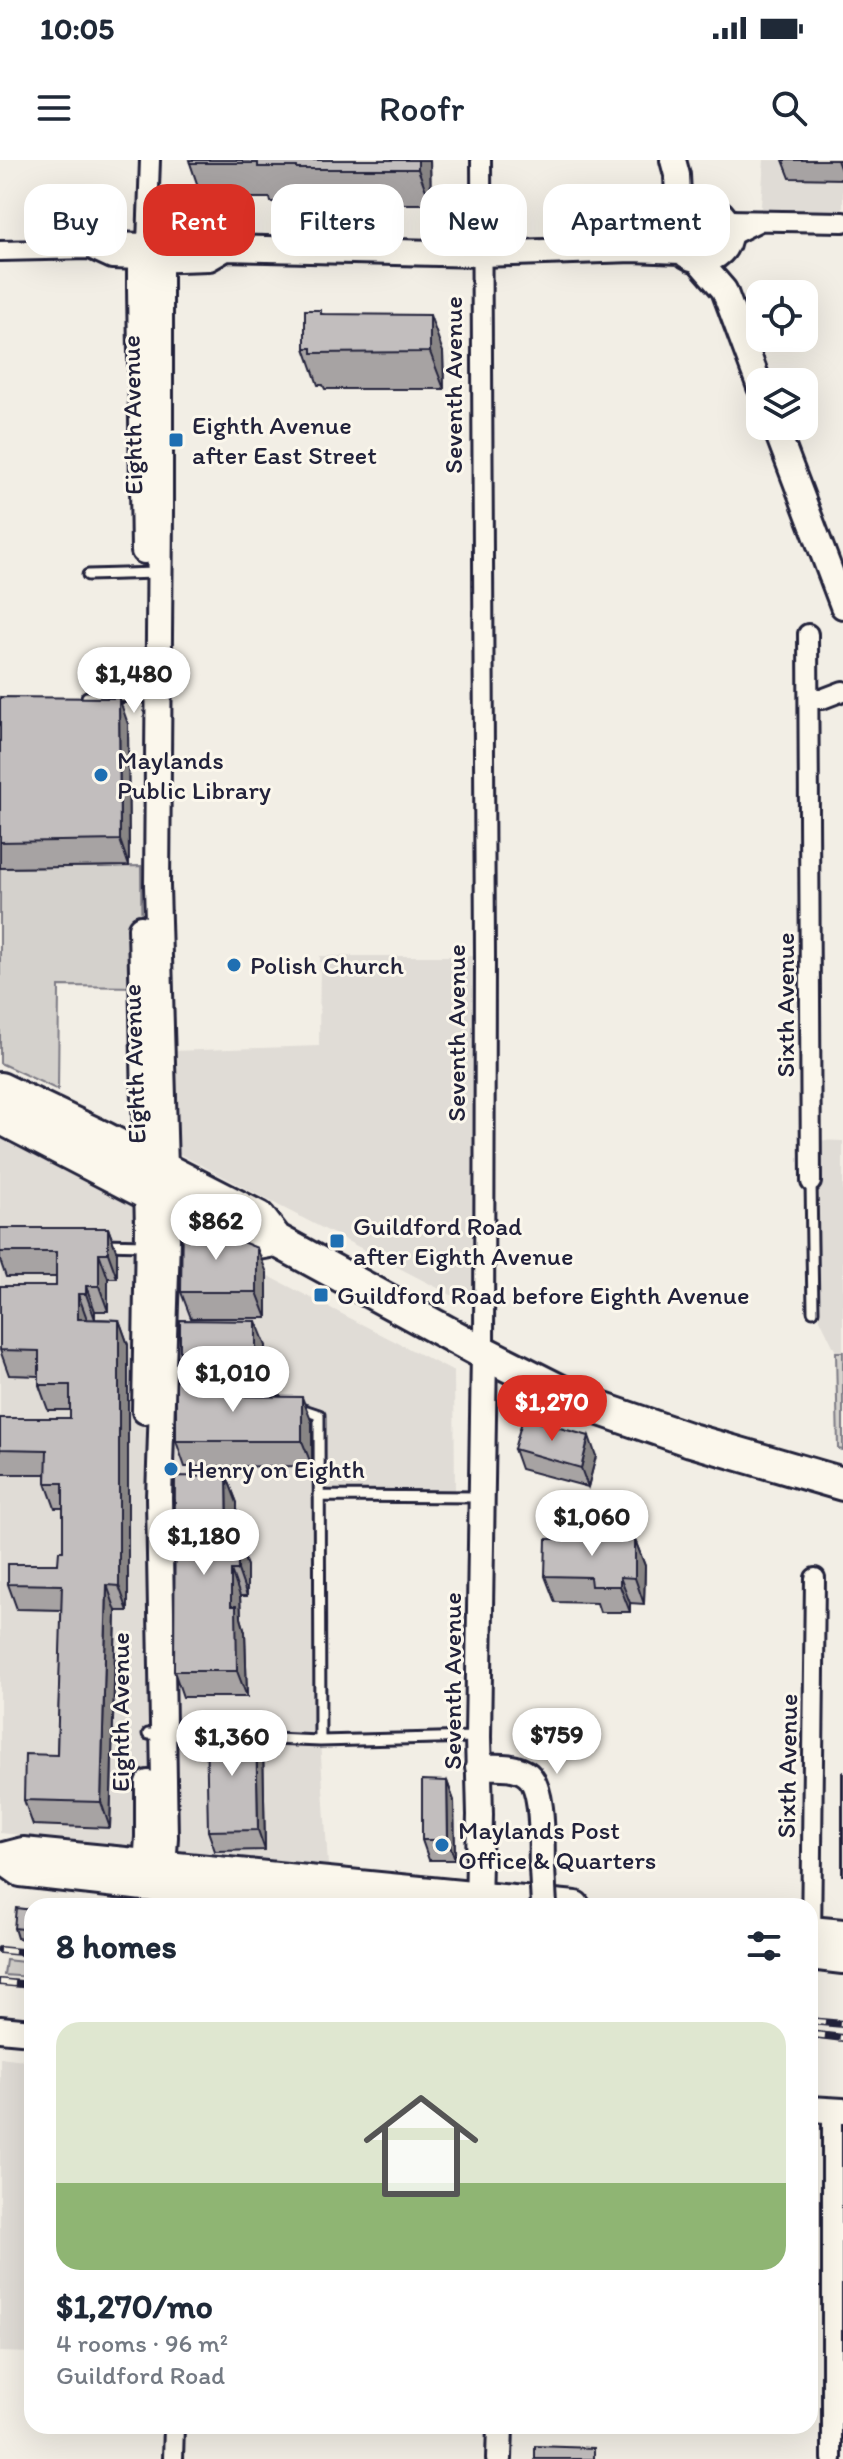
<!DOCTYPE html>
<meta charset="utf-8">
<style>
:root{--surface:#fff;--page:#f6f6f7;--text:#1f2937;--muted:#747a83;--accent:#d93025}
body{margin:0;font-family:Itim,sans-serif;background:var(--page);color:var(--text);height:100vh;display:flex;flex-direction:column;font-size:30px;white-space:nowrap}
*{box-sizing:border-box;margin:0}
p{font-size:26px;color:var(--muted)}
.icon{flex:none;width:44px;height:44px;fill:none;stroke:currentColor;stroke-width:2;stroke-linecap:round;stroke-linejoin:round}
.map{position:relative;flex:1;overflow:hidden}
.side{position:absolute;left:24px;top:1738px;width:794px;height:536px;display:flex;flex-direction:column;background:var(--surface);border-radius:24px;box-shadow:0 8px 32px #0002}
.side>*{flex:none}
.banner{position:absolute;left:24px;top:24px;width:796px;height:72px;display:flex;gap:16px}
.controls{position:absolute;left:746px;top:120px;display:grid;gap:16px}
.controls a{display:grid;place-items:center;width:72px;height:72px;border-radius:16px;background:var(--surface);box-shadow:0 8px 32px #0002;font-size:40px}
.price{position:absolute;translate:-50% -68px;padding:0 18px;border-radius:28px;background:#fff;color:#222;font-size:26px;line-height:52px;filter:drop-shadow(0 2px 4px #0008)}
.price::after{content:'';position:absolute;left:50%;top:48px;width:24px;height:18px;margin-left:-12px;background:inherit;clip-path:polygon(0 0,100% 0,50% 100%)}
.price.active{background:var(--accent);color:#fff}
ul{padding:0;list-style:none}
li{display:grid;align-content:center;gap:16px;height:424px;padding:0 32px}
li span{display:grid;place-items:center;height:248px;border-radius:24px;color:#555}
li>.icon{margin-inline-start:auto}
span .icon{width:144px;height:144px;fill:#fffc;stroke-width:1}
li b{font-size:34px}
h2{display:flex;justify-content:space-between;align-items:center;height:96px;padding:0 32px;font-size:34px}
.pill{padding:0 28px;border-radius:24px;background:var(--surface);box-shadow:0 8px 32px #0002;font-size:28px;line-height:72px}
.pill.active{background:var(--accent);color:#fff}
.status{display:flex;justify-content:space-between;align-items:center;height:56px;padding:0 40px;background:var(--surface);direction:ltr}
.status svg{height:22px;fill:currentColor}
header{display:flex;justify-content:space-between;align-items:center;height:104px;padding:0 32px;background:var(--surface);font-size:36px;font-weight:600}
.map>svg:first-child{display:block}
.built{fill:#e0dcd6}
.green{fill:#d4d1cc;stroke:#7b7a84;stroke-width:2}
.lines{fill:none;stroke-linecap:round;stroke-linejoin:round}
.lane-casing{stroke:#22223b;stroke-width:15}
.street-casing{stroke:#22223b;stroke-width:24}
.secondary-casing{stroke:#22223b;stroke-width:30}
.primary-casing{stroke:#22223b;stroke-width:34}
.highway-casing{stroke:#22223b;stroke-width:38}
.lane{stroke:#fbf7ec;stroke-width:9}
.street{stroke:#fbf7ec;stroke-width:18}
.secondary{stroke:#fbf7ec;stroke-width:24}
.primary{stroke:#fbf7ec;stroke-width:28}
.highway{stroke:#fbf7ec;stroke-width:32}
.rail-casing{stroke:#22223b;stroke-width:8}
.rail{stroke:#fbf7ec;stroke-width:5;stroke-dasharray:15;stroke-linecap:butt}
.secondary-bridge-casing{stroke:#22223b;stroke-width:30;stroke-linecap:butt}
.secondary-bridge{stroke:#fbf7ec;stroke-width:24}
.wall{fill:#a7a3a3;stroke:#22223b;stroke-width:2}
.shaded-wall{fill:#888585;stroke:#22223b;stroke-width:2}
.building{fill:#c2bebe;stroke:#22223b;stroke-width:2}
.poi-dot{fill:#1f6fb2;stroke:#fbf7ec;stroke-width:3}
.labels{text-anchor:middle;dominant-baseline:central;stroke-width:6;stroke-linejoin:round;paint-order:stroke}
.street-label{font-size:26px;fill:#22223b;stroke:#fbf7ec}
.poi-label{font-size:26px;fill:#22223b;stroke:#fbf7ec;text-anchor:start}
</style>
<div class="status"><b>10:05</b><svg viewBox="0 0 49 12"><path d="M0 12V9h3v3zM5 12V6h3v6zM10 12V3h3v9zM15 12V0h3v12zM26 1h20v11H26zM47 4h2v5h-2z"/></svg></div>
<header><svg class="icon" aria-label="menu" viewBox="0 0 24 24"><path d="M4 6h16M4 12h16M4 18h16"/></svg>Roofr<svg class="icon" aria-label="search" viewBox="0 0 24 24"><circle cx="10" cy="10" r="6"/><path d="M15 15l6 6"/></svg></header>
<div class="map">
<svg width="843" height="2299" viewBox="0 0 843 2299">
<rect width="100%" height="100%" fill="#f2eee5"/>
<filter id="ink" filterUnits="userSpaceOnUse"><feTurbulence type="fractalNoise" baseFrequency=".0125" numOctaves="2"/><feDisplacementMap in="SourceGraphic" scale="16" xChannelSelector="R" yChannelSelector="G"/><feConvolveMatrix kernelMatrix="1 2 1 2 8 2 1 2 1" color-interpolation-filters="sRGB"/></filter>
<g filter="url(#ink)">
<path class="built" d="M764 0H843V62L760 61Z
M320 796H485L484 1152 141 974 143 892 319 886Z
M0 977 454 1212 455 1332 320 1336V1581L328 1705 0 1673Z
M812 980 843 981V1192H836L820 1159 811 1050Z
M0 1897 32 1901V2193L0 2192Z"/>
<path class="green" d="M141 706 142 827 59 826 58 930 0 903V708Z
M836 1192H843V1290L838 1289Z
M6 1800 32 1803V1817L4 1815Z"/>
<g class="lines">
<defs>
<path id="lane" d="M88 415 157 413
M87 537 156 536
M811 1022 813 1151
M103 1084 145 1085
M224 1235H261L276 1240
M298 1248 319 1255 320 1581
M319 1336 480 1337
M148 1574 215 1577
M250 1578 320 1581 475 1577"/>
<path id="street" d="M481 0 485 796 484 1193
M726 60 843 62
M730 76 758 62
M90 89 112 99 140 100
M0 91 90 89 108 82 147 83 150 0
M808 474 811 1022
M809 539H822L843 531
M811 1780 815 1418
M173 2299 174 2266
M832 2299V1951"/>
<path id="secondary" d="M673 0 677 15 679 57
M675 73a27 27 0 1 1 54 0a27 27 0 1 1-54 0Z
M147 83 160 99V350L157 726 167 1079 159 1338 165 1677 162 1724
M147 83 209 79 226 88 481 94 633 89 681 91
M147 100 209 98 226 88
M698 100 724 130 760 227
M775 266 843 446
M144 391 140 128V100L147 83
M141 768 148 1069 145 1251
M478 1607C494 1607 515 1604 528 1615 545 1630 541 1686 542 1708
M145 1722 148 1677V1623
M478 1746 480 1655 478 1577 484 1193
M0 1869 32 1872
M810 1949 843 1951
M499 2299 500 2266"/>
<path id="primary" d="M0 1698 23 1692 575 1746
M1 1698 21 1712 144 1726 370 1746
M810 1771 843 1774
M810 1795 843 1799"/>
<path id="highway" d="M0 929 105 979 259 1058 276 1080 484 1193 583 1243 691 1280 843 1324
M0 957 247 1085 269 1081"/>
</defs>
<use href="#lane" class="lane-casing"/>
<use href="#street" class="street-casing"/>
<use href="#secondary" class="secondary-casing"/>
<use href="#primary" class="primary-casing"/>
<use href="#highway" class="highway-casing"/>
<use href="#lane" class="lane"/>
<use href="#street" class="street"/>
<use href="#secondary" class="secondary"/>
<use href="#primary" class="primary"/>
<use href="#highway" class="highway"/>
<defs>
<path id="rail" d="M0 1790 32 1793
M0 1822 32 1825
M810 1861 843 1864
M810 1874 843 1878"/>
</defs>
<use href="#rail" class="rail-casing"/>
<use href="#rail" class="rail"/>
<defs>
<path id="secondary-bridge" d="M542 1708 544 1746"/>
</defs>
<use href="#secondary-bridge" class="secondary-bridge-casing"/>
<use href="#secondary-bridge" class="secondary-bridge"/>
</g>
<path class="wall" d="M430 0 431 44H310L309 42H271L270 38H202L190 3Z
M783 0H843V19L790 18Z
M322 154 443 192 444 229H325L323 225H318L305 188Z
M0 537 128 564 129 706 0 708Z
M0 1068H108L117 1093V1118H108V1151H95V1159L119 1160 128 1185V1451H116L110 1668 33 1665 24 1640 57 1595 62 1450 17 1449 8 1424 58 1404 63 1391V1348H55L46 1323V1314H0V1258H70V1250H48L39 1225V1216L9 1215 0 1190 56 1126V1117H6L0 1100Z
M267 1113V1158H191L181 1132Z
M266 1186V1229L231 1228 234 1236 312 1263V1306L185 1307 176 1281 185 1217 180 1202Z
M514 1289 596 1296 588 1327 521 1309Z
M227 1317 237 1343V1381L247 1406V1436H240L241 1458 245 1472 247 1537H183L174 1511Z
M620 1371 623 1380H635L645 1406 644 1444 630 1443V1452H600L597 1443 555 1442 545 1416 591 1379Z
M263 1586 265 1690 215 1691 208 1671Z
M447 1621 454 1641 455 1700H429L422 1680Z
M32 1750V1780L17 1778 14 1768Z"/>
<path class="shaded-wall" d="M418 0H430L431 44 418 9Z
M837 0H843V16Z
M430 155 443 192 444 229 430 192Z
M119 538 128 564 129 706 120 680Z
M108 1068 117 1093V1118L108 1093Z
M257 1088 267 1113V1158L257 1132Z
M99 1093 108 1118V1151L99 1126Z
M86 1126 95 1151V1159L86 1134Z
M78 1134 87 1159H78Z
M119 1160 128 1185V1451L119 1426Z
M256 1161 266 1186V1229L256 1203Z
M227 1217 237 1242 227 1236Z
M302 1237 312 1263V1306L302 1281Z
M589 1276 596 1296 588 1327 581 1308Z
M227 1317 237 1343V1407L228 1381Z
M635 1380 645 1406 644 1444 635 1418Z
M237 1381 247 1406V1436L238 1410Z
M231 1410 240 1436 241 1458 245 1472 247 1537 237 1511 231 1446Z
M620 1417 630 1443V1452L620 1426Z
M107 1425 116 1451 110 1668 101 1642Z
M256 1566 263 1586 265 1690 258 1670Z
M447 1621 454 1641 455 1700 448 1680Z"/>
<path class="building" d="M189 0H418V9H297V7H258V3H190Z
M305 150H321V154L430 155V192L312 193V188H305Z
M0 537 119 538 120 680 0 682Z
M182 1057 257 1088V1132H181Z
M0 1068H108V1093H99V1126H86V1134H78V1159L119 1160V1426L107 1425 101 1642 24 1640 25 1594 57 1595 62 1425 8 1424V1404H58L59 1391H63V1323H46L47 1290 0 1289V1258H70V1225H39V1191L0 1190V1126H56V1092H0Z
M180 1160 256 1161V1203L180 1202Z
M176 1217H227V1236L302 1237V1281H176Z
M523 1258 589 1276 581 1308 514 1289Z
M175 1316 227 1317 228 1381H237L238 1410H231V1446H236L237 1511H174Z
M591 1371H620V1380H635V1418L620 1417V1426H591L590 1417 545 1416 546 1379H591Z
M206 1566H256L258 1670 208 1671Z
M842 1612H843V1715H842Z
M422 1620 447 1621 448 1680H422Z
M16 1748 32 1750V1770L14 1768Z
M535 2286 594 2288V2299H535Z"/>
</g>
<g class="poi-dot">
<rect x="168" y="272" width="16" height="16" rx="4"/>
<circle cx="101" cy="615" r="8"/>
<circle cx="234" cy="805" r="8"/>
<rect x="329" y="1073" width="16" height="16" rx="4"/>
<rect x="313" y="1127" width="16" height="16" rx="4"/>
<circle cx="171" cy="1309" r="8"/>
<circle cx="442" cy="1685" r="8"/>
</g>
<g class="labels">
<g class="street-label">
<text transform="translate(453 225) rotate(-90)">Seventh Avenue</text>
<text transform="translate(132 255) rotate(-91)">Eighth Avenue</text>
<text transform="translate(785 845) rotate(-90)">Sixth Avenue</text>
<text transform="translate(456 873) rotate(-90)">Seventh Avenue</text>
<text transform="translate(134 904) rotate(-92)">Eighth Avenue</text>
<text transform="translate(452 1521) rotate(-90)">Seventh Avenue</text>
<text transform="translate(120 1552) rotate(-90)">Eighth Avenue</text>
<text transform="translate(787 1606) rotate(-89)">Sixth Avenue</text>
</g>
<g class="poi-label">
<text x="192" y="265">Eighth Avenue<tspan x="192" dy="30">after East Street</tspan></text>
<text x="117" y="600">Maylands<tspan x="117" dy="30">Public Library</tspan></text>
<text x="250" y="805">Polish Church</text>
<text x="353" y="1066">Guildford Road<tspan x="353" dy="30">after Eighth Avenue</tspan></text>
<text x="337" y="1135">Guildford Road before Eighth Avenue</text>
<text x="187" y="1309">Henry on Eighth</text>
<text x="458" y="1670">Maylands Post<tspan x="458" dy="30">Office &amp; Quarters</tspan></text>
</g>
</g>
</svg>
<div class="controls">
<a><svg class="icon" aria-label="locate" viewBox="0 0 24 24"><circle cx="12" cy="12" r="6"/><path d="M12 2v4M12 18v4M2 12h4M18 12h4"/></svg></a>
<a><svg class="icon" aria-label="layers" viewBox="0 0 24 24"><path d="M12 4l9 5-9 5-9-5zM3 14l9 5 9-5"/></svg></a>
</div>
<b class="price" style="left:134px;top:555px">$1,480</b>
<b class="price" style="left:216px;top:1102px">$862</b>
<b class="price" style="left:233px;top:1254px">$1,010</b>
<b class="price active" style="left:552px;top:1283px">$1,270</b>
<b class="price" style="left:592px;top:1398px">$1,060</b>
<b class="price" style="left:204px;top:1417px">$1,180</b>
<b class="price" style="left:557px;top:1616px">$759</b>
<b class="price" style="left:232px;top:1618px">$1,360</b>
<div class="banner">
<a class="pill">Buy</a>
<a class="pill active">Rent</a>
<a class="pill">Filters</a>
<a class="pill">New</a>
<a class="pill">Apartment</a>
</div>
<section class="side">
<h2>8 homes<svg class="icon" aria-label="filters" viewBox="0 0 24 24"><path d="M4 7h16M4 17h16"/><circle cx="9" cy="7" r="2"/><circle cx="15" cy="17" r="2"/></svg></h2>
<ul>
<li><span style="background:linear-gradient(#dfe7d0 65%,#8fb573 0)"><svg class="icon" aria-label="home" viewBox="0 0 24 24"><path d="M3 11l9-7 9 7M6 9v11h12V9"/></svg></span><div><b>$1,270/mo</b><p>4 rooms · 96 m²</p><p>Guildford Road</p></div></li>
</ul>
</section>
</div>
